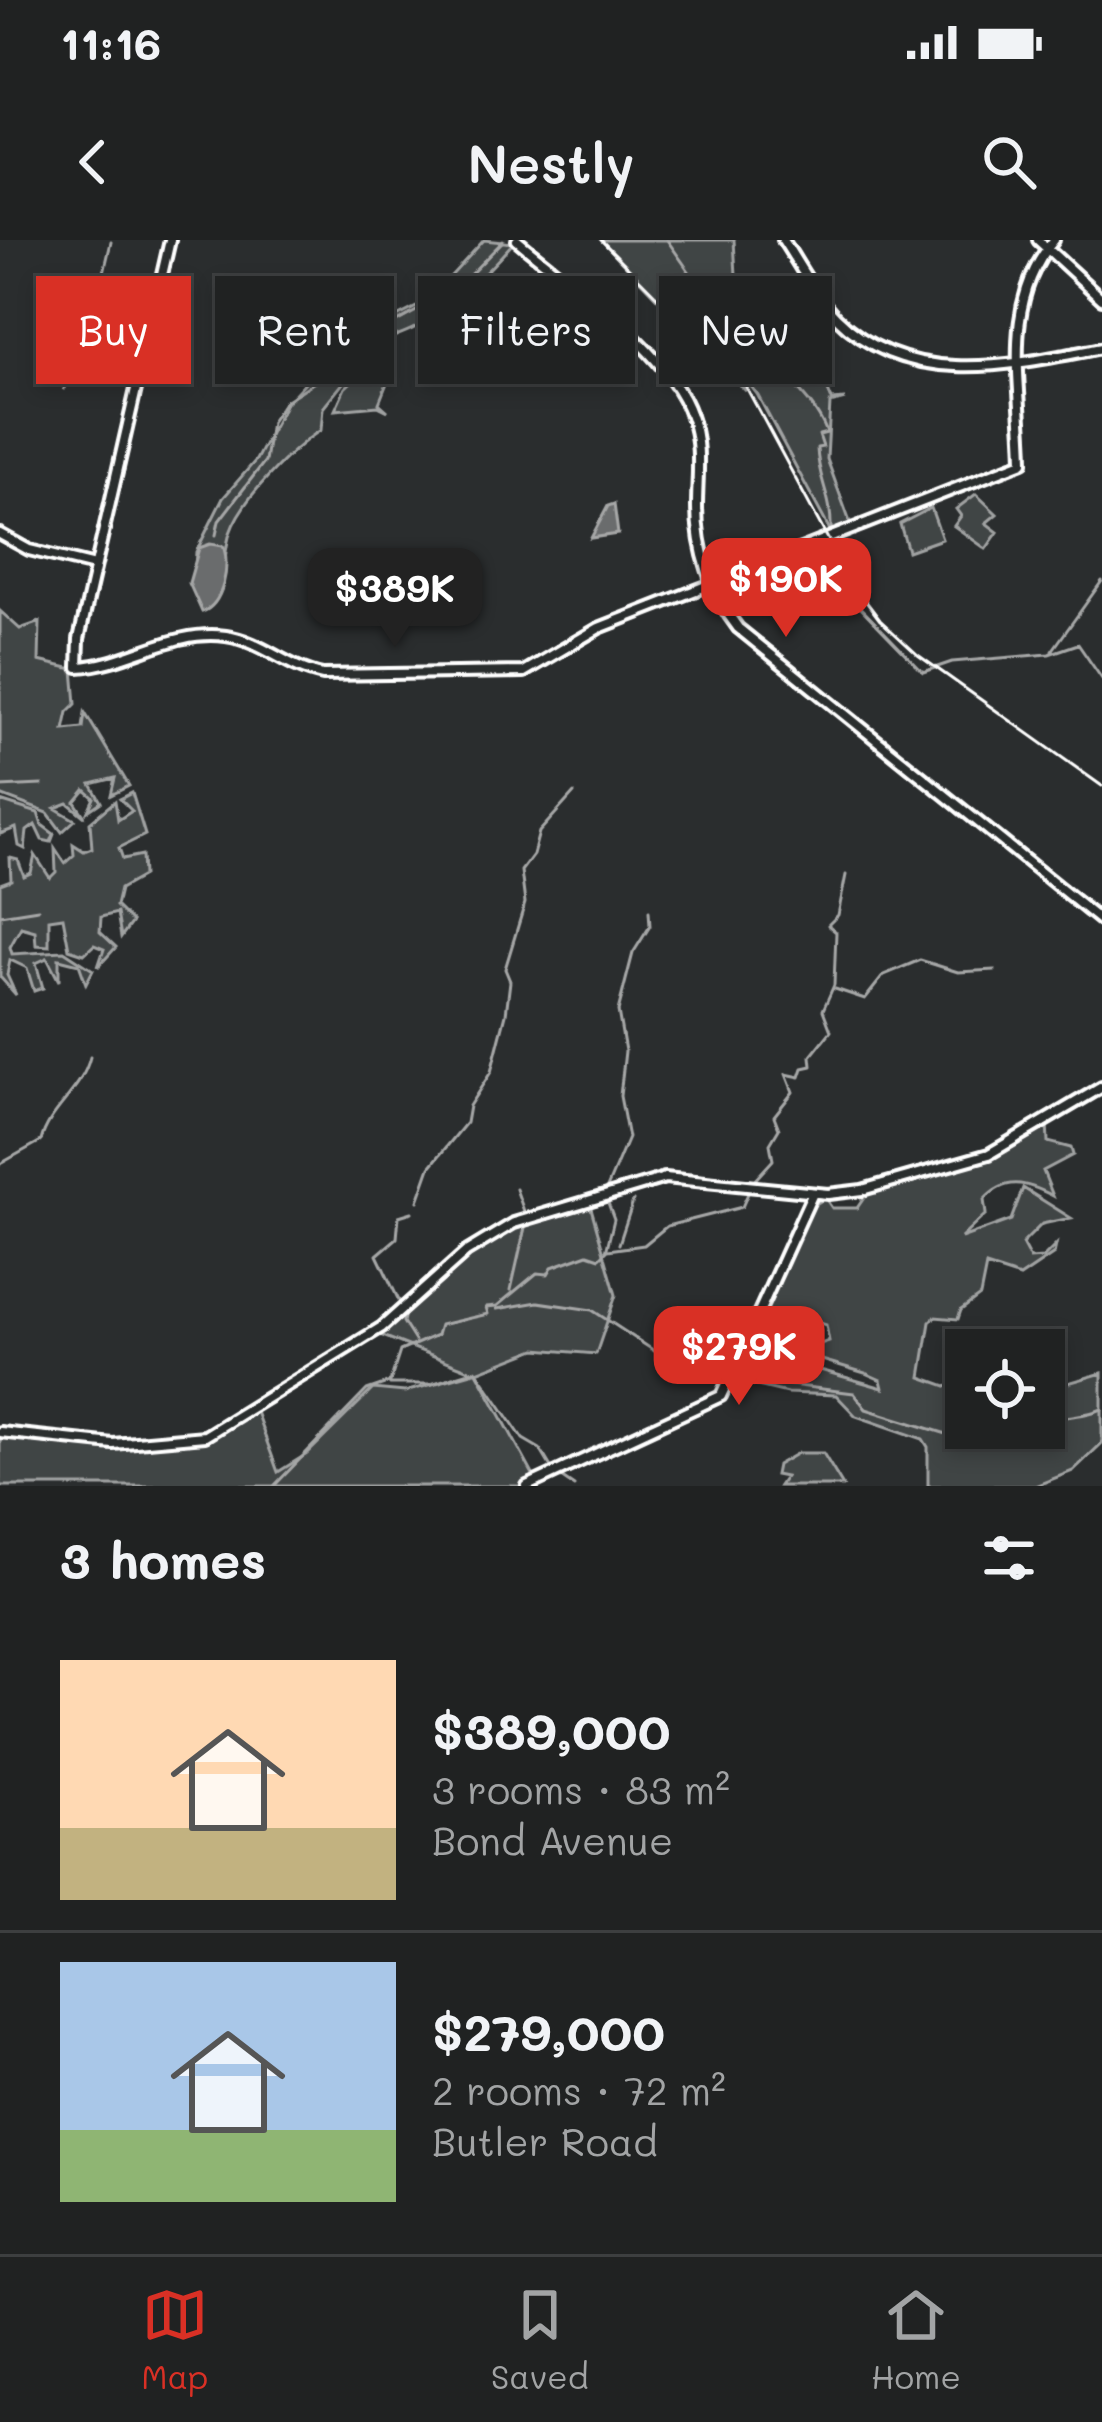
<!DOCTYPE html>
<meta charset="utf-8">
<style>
:root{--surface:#202222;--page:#2d2f2f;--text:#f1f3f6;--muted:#a2a4a5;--line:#3d3f40;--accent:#d93025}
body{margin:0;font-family:Mali,sans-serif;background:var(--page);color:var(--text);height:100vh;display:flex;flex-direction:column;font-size:45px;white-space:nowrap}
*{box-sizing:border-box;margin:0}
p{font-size:39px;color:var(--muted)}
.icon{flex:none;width:66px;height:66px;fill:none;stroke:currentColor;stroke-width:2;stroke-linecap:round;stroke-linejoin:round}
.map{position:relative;height:1246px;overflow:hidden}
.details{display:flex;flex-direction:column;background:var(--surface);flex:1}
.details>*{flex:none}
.hud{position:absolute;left:36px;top:36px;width:1032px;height:108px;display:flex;gap:24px}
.fabs{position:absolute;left:945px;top:1089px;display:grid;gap:24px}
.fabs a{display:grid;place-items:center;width:120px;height:120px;border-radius:0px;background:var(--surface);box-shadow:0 6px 18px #0003,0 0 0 3px var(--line);font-size:60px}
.price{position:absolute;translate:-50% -102px;padding:0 27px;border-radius:24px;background:var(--accent);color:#fff;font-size:39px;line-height:78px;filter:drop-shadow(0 3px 6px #0008)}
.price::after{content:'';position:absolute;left:50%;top:72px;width:36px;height:27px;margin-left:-18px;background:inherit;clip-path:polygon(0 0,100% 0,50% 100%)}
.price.selected{background:#222;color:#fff}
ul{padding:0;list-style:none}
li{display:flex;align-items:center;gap:36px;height:300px;padding:0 60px}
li+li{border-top:3px solid var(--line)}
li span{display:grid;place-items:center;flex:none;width:336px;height:240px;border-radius:0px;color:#555}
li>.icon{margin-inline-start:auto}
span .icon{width:144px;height:144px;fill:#fffc;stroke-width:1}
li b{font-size:51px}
h2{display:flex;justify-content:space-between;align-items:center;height:144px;padding:0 60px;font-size:51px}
.chip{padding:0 42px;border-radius:0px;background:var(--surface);box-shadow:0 6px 18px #0003,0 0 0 3px var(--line);font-size:42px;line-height:108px}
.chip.selected{background:var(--accent);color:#fff}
.status{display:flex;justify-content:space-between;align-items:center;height:84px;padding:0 60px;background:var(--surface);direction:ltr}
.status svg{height:33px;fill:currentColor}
header{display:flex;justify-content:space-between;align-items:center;height:156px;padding:0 60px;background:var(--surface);font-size:54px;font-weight:600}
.dock{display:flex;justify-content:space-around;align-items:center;height:168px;border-top:3px solid var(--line);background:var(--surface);font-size:33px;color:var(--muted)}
.dock a{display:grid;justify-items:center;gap:6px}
.dock .selected{color:var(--accent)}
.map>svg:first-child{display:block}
.green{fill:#414445;stroke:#a0a2a2;stroke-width:3}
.water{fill:#6a6c6d;stroke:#a6a7a7;stroke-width:3}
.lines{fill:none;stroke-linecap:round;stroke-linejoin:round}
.stream{stroke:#a6a7a7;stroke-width:3}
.secondary-casing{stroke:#fff;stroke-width:16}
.secondary{stroke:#2a2d2e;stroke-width:8}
.rail{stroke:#fff;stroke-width:3}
</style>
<div class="status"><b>11:16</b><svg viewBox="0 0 49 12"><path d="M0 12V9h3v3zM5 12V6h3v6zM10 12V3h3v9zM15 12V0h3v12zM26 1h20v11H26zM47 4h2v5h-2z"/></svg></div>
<header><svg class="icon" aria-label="back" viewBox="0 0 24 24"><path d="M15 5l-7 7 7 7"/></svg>Nestly<svg class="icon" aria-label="search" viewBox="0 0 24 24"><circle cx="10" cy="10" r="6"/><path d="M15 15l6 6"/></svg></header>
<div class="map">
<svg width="1102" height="1246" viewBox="0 0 1102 1246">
<rect width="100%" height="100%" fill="#2a2d2e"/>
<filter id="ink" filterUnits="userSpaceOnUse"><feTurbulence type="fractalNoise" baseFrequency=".00833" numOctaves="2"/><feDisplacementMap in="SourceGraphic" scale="24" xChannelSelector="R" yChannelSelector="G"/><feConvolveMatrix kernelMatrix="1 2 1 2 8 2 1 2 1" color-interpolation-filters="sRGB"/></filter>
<g filter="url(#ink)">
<path class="green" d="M484 0 513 3C485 35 453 65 416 87 400 97 378 98 366 114L372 120 364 117 323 168 321 190C291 209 241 260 230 293 224 313 227 327 215 346L195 331 196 312 223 258 256 220 286 163 345 99 339 93 349 83 352 66 355 76 366 70 363 75 377 87 428 61Z
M601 0H734L737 53 804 94 832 160 845 159 830 163 827 219 851 285 833 296 757 154 750 145 745 150Z
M368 126 389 138 379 163 388 171 378 166 335 170 345 148Z
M976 254 997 274 986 283 998 292 986 309 954 286 961 276 956 269Z
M931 268 942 299 908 311 900 284Z
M0 371 20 389 40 382 39 421 73 429 76 464 68 472 64 490 83 488 85 473 129 546 111 555 115 538 91 544 101 562 88 571 94 558 85 550 75 562 85 577 68 563 55 568 75 580 62 592 48 573 0 555Z
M132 553 145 595 119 608 123 619 142 615 143 636 120 649 116 666 132 682 121 697 117 673 101 677 100 692 116 707 98 727 104 709 94 705 84 714 69 709 63 677 49 679V706L36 705 35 691 21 687 10 707 12 714 64 711 93 730 86 744 79 724 59 719V741L47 718 36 723 43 748 34 751 27 728 10 720 7 735 16 755 0 737V644L11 640 10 618 18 620 24 636 31 633 35 615 50 638 56 632 55 608 65 623 74 615 73 604 84 611 92 608 90 582 115 561 118 580 132 571 120 559Z
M0 561 38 573 42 585 54 594 51 602 42 600 35 585 27 591 25 609 19 606 16 588 0 594Z
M1047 882 1048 902 1071 908 1073 915 1043 931 1053 956C1026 942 1006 936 984 960L986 974 961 998 1011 980 1023 948 1071 978 1042 984 1022 1004 1030 1019 1043 1018 1056 1005 1054 1014 1020 1037 986 1026 980 1056 961 1070 958 1079 935 1077 930 1082 921 1137 966 1153V1188H1044V1150L1102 1133V1203L1073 1231 1035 1246H928V1207L923 1199 856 1176 836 1155 787 1153 736 1141 747 1109 883 1148 881 1140 865 1133 752 1099 756 1089 812 1107 829 1101 826 1085 792 1074 784 1091 758 1082 808 969 825 958 832 968H857L866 955 995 915Z
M589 961 616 1055 596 1114 536 1109 477 1132 536 1240 523 1246H0V1193L112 1205 192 1199 255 1169 278 1232 307 1214 373 1149 405 1152 475 1132 375 1093 496 993Z
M798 1213H823L843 1246H779L785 1237 775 1235 777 1225Z"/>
<path class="water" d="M614 264 618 294 591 298 608 266Z
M210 304 223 306C231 325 223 365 202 372L189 343 199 308Z"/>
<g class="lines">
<path class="stream" d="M667 0 698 44 695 59 714 73H730L731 63 747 71 755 89 768 93 775 115 771 121C793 145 815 162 827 193L819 195 823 207 817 208C818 242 833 255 831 295
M95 71 111 2
M767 88 788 81 789 75 827 77
M64 149 92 82
M216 295 219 281 265 221 271 182 285 161 327 134 367 98 455 50 503 1
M831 308C831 329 852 342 854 361L923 432 952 422 1049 414 1078 404 1102 439
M1052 411 1102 341
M0 547 42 545
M0 675 38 669
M835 749 865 759 884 735 920 720 958 732 995 730
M0 924 41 901C49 869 82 851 90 817
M752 943 773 920 770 904 779 889 774 876 793 852 786 834 800 837 803 828 812 826 811 816 831 791 823 770 834 745 836 692 828 685 838 675 846 635
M516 949 525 974
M606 950 628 898 620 856 625 811 618 771 633 713 650 686 649 671
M418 961 430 927 466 883 469 866 491 832 506 774 510 741 505 729 525 663 521 631 533 615 539 592 574 553
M619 1004 633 961
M606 1012 614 979 607 960
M511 1050 526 983
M402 1067 377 1015 397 998 399 976 412 972
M497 1069 538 1062 592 1070 662 1116 727 1137
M405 1073 403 1082 415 1101
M735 1138 854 1153 866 1169 950 1195 999 1201 1038 1188
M390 1144H431L476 1130 523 1199 540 1209 552 1229
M1044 1185C1061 1174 1081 1178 1102 1169
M558 1235 574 1246
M274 1246 367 1150 390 1142 400 1111 437 1095 440 1085 488 1074 486 1067 497 1066 537 1033 548 1034 552 1027 588 1014 600 1018 608 1010 644 1005 667 986 742 967 749 951"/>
<defs>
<path id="secondary" d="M170 0 79 399 78 427C130 424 171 389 226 396 262 401 287 428 323 435L524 432 599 388 1023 222C1022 146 1000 64 1054 0
M517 0C569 45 669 110 691 176 702 206 697 236 697 267 697 310 712 355 738 388L1102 682
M783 0C800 26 815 55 836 77 908 150 1013 125 1102 108
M1038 0 1102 59
M0 294 29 310 95 326
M0 1192 113 1204 205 1196 382 1087 466 1012 514 983 665 938 828 954 862 950 989 914 1102 847
M527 1246 721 1156 813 953"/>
</defs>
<use href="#secondary" class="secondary-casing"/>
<use href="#secondary" class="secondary"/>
<path class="rail" d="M601 0 745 145 850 340 880 380 918 415 1102 546"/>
</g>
</g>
</svg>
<div class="fabs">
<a><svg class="icon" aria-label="locate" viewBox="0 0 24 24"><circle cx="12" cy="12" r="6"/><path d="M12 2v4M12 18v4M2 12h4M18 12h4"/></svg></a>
</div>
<b class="price" style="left:786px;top:400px">$190K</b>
<b class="price selected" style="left:395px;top:410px">$389K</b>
<b class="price" style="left:739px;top:1168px">$279K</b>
<div class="hud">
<a class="chip selected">Buy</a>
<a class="chip">Rent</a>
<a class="chip">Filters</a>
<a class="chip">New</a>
</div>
</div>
<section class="details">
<h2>3 homes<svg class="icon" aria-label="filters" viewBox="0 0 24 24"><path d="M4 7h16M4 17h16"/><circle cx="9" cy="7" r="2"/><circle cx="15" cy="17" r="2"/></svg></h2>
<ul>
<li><span style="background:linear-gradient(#ffd9b3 70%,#c2b280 0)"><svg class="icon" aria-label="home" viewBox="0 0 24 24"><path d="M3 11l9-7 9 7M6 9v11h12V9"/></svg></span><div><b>$389,000</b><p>3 rooms · 83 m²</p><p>Bond Avenue</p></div></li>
<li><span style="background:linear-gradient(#a9c7e8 70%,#8fb573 0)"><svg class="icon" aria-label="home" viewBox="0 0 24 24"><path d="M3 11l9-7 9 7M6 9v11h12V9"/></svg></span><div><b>$279,000</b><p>2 rooms · 72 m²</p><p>Butler Road</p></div></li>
</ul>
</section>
<nav class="dock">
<a class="selected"><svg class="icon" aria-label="map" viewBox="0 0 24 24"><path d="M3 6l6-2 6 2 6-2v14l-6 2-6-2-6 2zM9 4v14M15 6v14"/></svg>Map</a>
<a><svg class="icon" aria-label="saved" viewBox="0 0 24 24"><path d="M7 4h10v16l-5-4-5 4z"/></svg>Saved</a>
<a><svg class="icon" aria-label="home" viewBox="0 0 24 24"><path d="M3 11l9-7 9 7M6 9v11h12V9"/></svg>Home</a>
</nav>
